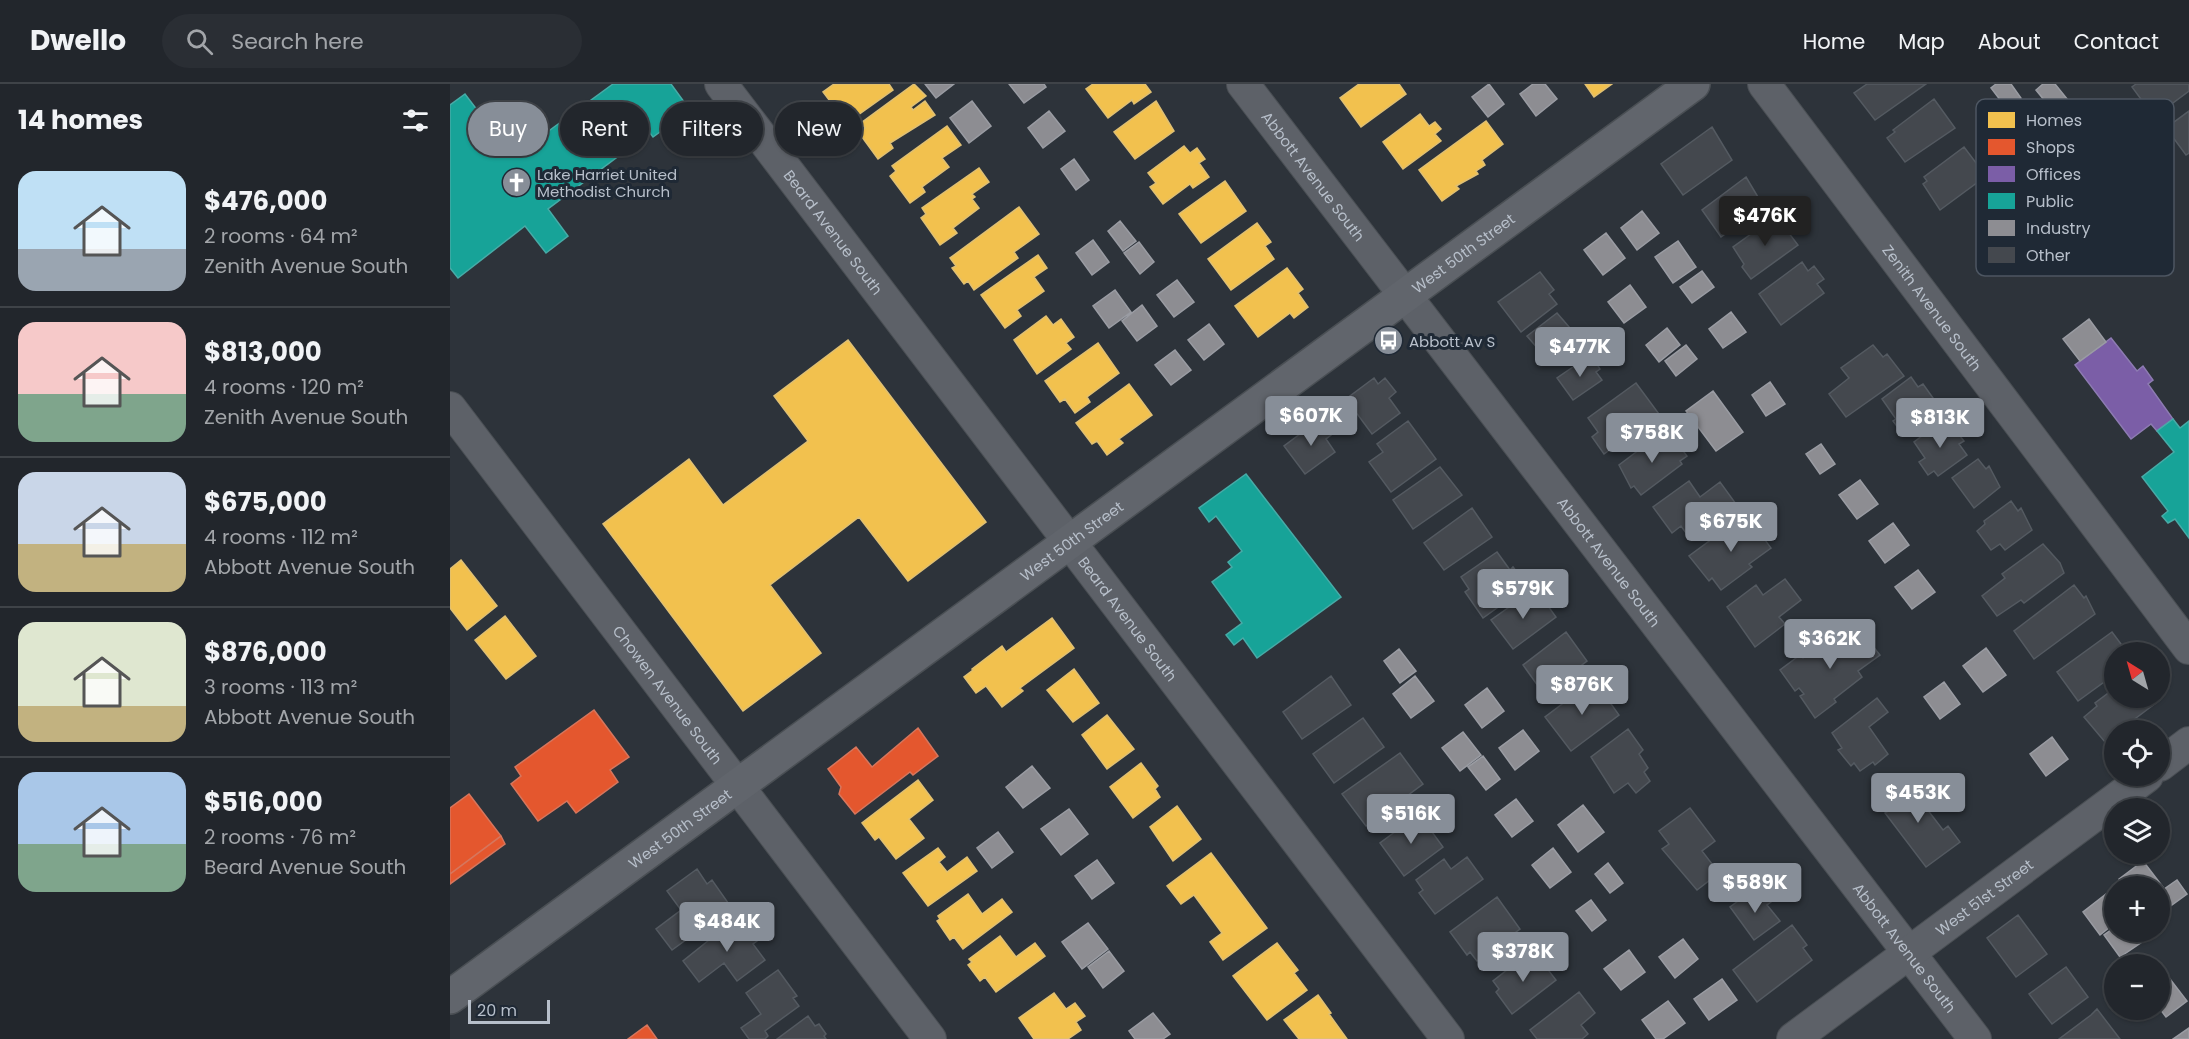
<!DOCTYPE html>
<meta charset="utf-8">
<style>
:root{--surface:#22262c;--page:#2a2e34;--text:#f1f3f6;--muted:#a2a5a9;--line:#3f4348;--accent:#878e98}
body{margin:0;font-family:Poppins,sans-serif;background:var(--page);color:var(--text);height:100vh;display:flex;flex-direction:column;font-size:22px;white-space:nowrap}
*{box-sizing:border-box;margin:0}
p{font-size:20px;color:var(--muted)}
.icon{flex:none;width:33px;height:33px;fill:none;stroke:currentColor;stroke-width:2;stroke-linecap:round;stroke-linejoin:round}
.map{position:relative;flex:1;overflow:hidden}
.drawer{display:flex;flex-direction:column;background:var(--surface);width:450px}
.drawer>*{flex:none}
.banner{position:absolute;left:18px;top:18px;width:570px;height:54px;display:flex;gap:12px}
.needle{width:39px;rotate:323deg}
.buttons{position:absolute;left:1654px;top:558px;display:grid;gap:12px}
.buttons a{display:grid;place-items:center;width:66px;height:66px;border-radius:50%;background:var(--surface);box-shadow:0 2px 4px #0004,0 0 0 2px var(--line);font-size:30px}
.scale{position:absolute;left:18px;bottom:15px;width:82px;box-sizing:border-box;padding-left:6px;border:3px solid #b7bfca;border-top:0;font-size:16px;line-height:21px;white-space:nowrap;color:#b7bfca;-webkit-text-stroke:4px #1f2935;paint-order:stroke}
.price{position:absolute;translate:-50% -51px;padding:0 14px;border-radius:6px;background:var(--accent);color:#fff;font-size:20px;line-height:39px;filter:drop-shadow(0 2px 3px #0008)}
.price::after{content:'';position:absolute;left:50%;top:36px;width:18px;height:14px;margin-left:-9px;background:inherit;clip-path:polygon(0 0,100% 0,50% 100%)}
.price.selected{background:#222;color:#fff}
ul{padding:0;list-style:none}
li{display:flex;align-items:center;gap:18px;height:150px;padding:0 18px}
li+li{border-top:2px solid var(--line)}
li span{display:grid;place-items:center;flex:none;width:168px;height:120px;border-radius:18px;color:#555}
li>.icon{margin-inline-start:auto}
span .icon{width:72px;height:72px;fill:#fffc;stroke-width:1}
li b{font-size:26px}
h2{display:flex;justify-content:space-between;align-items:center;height:72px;padding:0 18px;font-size:26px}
.tag{padding:0 21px;border-radius:27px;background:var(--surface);box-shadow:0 2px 4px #0004,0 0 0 2px var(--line);font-size:21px;line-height:54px}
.tag.selected{background:var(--accent);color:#fff}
header{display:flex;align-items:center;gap:36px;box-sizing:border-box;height:84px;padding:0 30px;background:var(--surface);border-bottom:2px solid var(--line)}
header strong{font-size:28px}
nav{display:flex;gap:33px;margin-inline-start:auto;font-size:21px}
.search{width:420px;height:54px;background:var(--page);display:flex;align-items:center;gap:15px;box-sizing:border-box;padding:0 21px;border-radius:33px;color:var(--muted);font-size:22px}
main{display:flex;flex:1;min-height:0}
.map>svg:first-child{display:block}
.homes{fill:#f2c14e;stroke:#e0c073;stroke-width:1.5}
.shops{fill:#e4572e;stroke:#d6765d;stroke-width:1.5}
.offices{fill:#7b5ea7;stroke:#8d7bb2;stroke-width:1.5}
.public{fill:#17a398;stroke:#47aba7;stroke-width:1.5}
.industry{fill:#8d8d92;stroke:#9a9ca3;stroke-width:1.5}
.building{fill:#44484e;stroke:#545a61;stroke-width:1.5}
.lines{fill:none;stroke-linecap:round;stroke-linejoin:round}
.street-casing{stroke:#4a4f54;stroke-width:34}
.secondary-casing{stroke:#4a4f54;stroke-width:36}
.street{stroke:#5d6168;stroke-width:32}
.secondary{stroke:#61656c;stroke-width:33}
.labels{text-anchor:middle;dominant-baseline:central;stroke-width:6;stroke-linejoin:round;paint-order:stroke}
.poi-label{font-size:15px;fill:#b7bfca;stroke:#1f2935;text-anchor:start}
.street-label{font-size:15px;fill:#b7bfca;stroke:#1f2935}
.key{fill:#1f2935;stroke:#4d5662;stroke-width:1.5}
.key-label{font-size:16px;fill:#b7bfca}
</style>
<header>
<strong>Dwello</strong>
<div class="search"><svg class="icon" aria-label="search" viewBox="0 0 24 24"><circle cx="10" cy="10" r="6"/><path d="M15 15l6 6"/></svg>Search here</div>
<nav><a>Home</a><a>Map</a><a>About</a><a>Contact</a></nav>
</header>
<main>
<section class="drawer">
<h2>14 homes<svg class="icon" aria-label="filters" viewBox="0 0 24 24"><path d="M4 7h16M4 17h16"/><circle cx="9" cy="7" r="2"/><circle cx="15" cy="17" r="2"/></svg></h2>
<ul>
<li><span style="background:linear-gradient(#bfe0f5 65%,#9aa5b1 0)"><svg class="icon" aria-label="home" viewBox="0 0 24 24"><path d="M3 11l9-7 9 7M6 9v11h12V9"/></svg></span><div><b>$476,000</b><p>2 rooms · 64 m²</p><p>Zenith Avenue South</p></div></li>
<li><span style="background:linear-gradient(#f6c9c9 60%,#7fa58c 0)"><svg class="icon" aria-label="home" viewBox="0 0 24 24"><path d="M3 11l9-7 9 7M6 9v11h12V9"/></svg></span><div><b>$813,000</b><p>4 rooms · 120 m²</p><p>Zenith Avenue South</p></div></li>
<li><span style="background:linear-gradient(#c9d6e8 60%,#c2b280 0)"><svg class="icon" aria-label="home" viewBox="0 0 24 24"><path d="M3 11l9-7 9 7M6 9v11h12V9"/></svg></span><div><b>$675,000</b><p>4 rooms · 112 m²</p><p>Abbott Avenue South</p></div></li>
<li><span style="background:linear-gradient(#dfe7d0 70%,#c2b280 0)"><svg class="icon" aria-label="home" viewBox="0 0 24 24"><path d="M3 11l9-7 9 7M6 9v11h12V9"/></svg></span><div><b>$876,000</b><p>3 rooms · 113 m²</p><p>Abbott Avenue South</p></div></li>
<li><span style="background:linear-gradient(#a9c7e8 60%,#7fa58c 0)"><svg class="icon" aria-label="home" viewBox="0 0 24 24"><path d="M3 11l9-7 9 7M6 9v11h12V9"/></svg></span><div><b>$516,000</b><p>2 rooms · 76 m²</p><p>Beard Avenue South</p></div></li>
</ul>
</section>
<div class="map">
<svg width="1739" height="955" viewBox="0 0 1739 955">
<rect width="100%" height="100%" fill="#2d333a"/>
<path class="homes" d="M384 0H439L443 6 401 36 393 26 389 29 373 8Z
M464 0 476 12 461 23 463 26 475 17 485 31 440 59 443 64 428 75 409 49 415 44 411 39Z
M643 0H695L701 8 684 20 682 16 658 34 636 5Z
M909 0H949L956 10 911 43 890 14Z
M1135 0H1162L1144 13Z
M706 17 724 47 685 75 664 48Z
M970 30 979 42 985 38 991 45 985 50 991 57 953 85 933 58Z
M1036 37 1053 60 1032 76 1035 81 1026 87 1028 90 1006 102 1009 105 992 117 969 86Z
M497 42 511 61 492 74 499 83 472 103 475 108 460 119 440 92 446 87 442 82Z
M734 62 740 69 747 64 755 75 749 79 759 93 743 104 740 100 713 120 700 103 706 99 698 89Z
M529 84 539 98 522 110 525 113 522 115 529 124 503 144 507 149 490 161 471 134 476 130 472 124Z
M775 97 796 127 751 159 729 130Z
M569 123 589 150 564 168 568 174 524 206 518 197 514 200 502 184 506 182 500 174Z
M807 139 821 158 815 162 824 175 781 206 758 175Z
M588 171 597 184 584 193 594 207 567 226 571 232 555 244 531 211Z
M837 184 853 205 848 209 858 223 844 234 840 229 808 253 785 222Z
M596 232 603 241 611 235 624 253 616 259 621 265 587 290 564 256Z
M398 256 536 438 458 497 409 433 320 501 371 569 293 627 153 440 239 375 273 421 358 357 324 312Z
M648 259 669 289 637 313 640 318 625 329 615 315 610 318 595 297Z
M679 300 702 331 669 355 673 359 657 371 647 357 642 360 626 339Z
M11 476 47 522 17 546 0 524V485Z
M55 532 86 572 56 595 25 556Z
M602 534 624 564 570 604 573 607 552 623 536 602 526 609 514 593 523 586 522 585 552 562 556 568Z
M624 585 649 619 623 638 597 606Z
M657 631 684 665 657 685 632 651Z
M691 679 708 702 705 705 710 713 683 734 660 703Z
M468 696 483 716 459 735 474 754 446 775 429 753 425 756 412 739Z
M727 722 751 755 723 777 700 743Z
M488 764 495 773 489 778 497 788 517 773 527 787 478 822 453 789Z
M761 769 817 844 773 876 760 858 772 849 744 811 731 820 717 802Z
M518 810 532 830 552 815 562 828 513 865 504 853 500 856 487 837 490 835 488 832Z
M550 852 566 873 585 859 595 872 546 908 535 893 530 897 518 881 522 878 519 875Z
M827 859 848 886 844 889 857 906 817 936 783 892Z
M604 909 616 925 625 919 635 932 626 938 631 946 618 955H584L569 934Z
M868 911 881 929 879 930 897 955H849L834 936Z"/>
<path class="shops" d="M144 626 179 673 160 686 168 698 126 729 117 717 88 737 61 700 71 692 65 683Z
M468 644 488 672 463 691 460 688 405 730 389 710 391 703 378 685 406 663 422 683Z
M19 710 51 752 0 790V724Z
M51 752 55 760 0 800V790Z
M197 941 207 955H178Z"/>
<path class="offices" d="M1661 254 1687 287 1693 282 1703 296 1698 300 1723 335 1707 347 1701 340 1681 355 1625 281Z"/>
<path class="public" d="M163 0H221L240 26 203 53 197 45 188 53 190 56 98 125 118 152 96 169 75 142 8 194 0 184V21L15 10 63 73Z
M1723 335 1730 344 1739 337V454L1725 435 1718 439 1712 432 1718 427 1692 393 1724 368 1707 347Z
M796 390 891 513 807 574 793 554 784 561 776 551 792 539 762 498 782 483 778 478 792 467 766 432 759 438 749 424Z"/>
<path class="industry" d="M475 0H504L486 14Z
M559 0H594L596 3 574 19Z
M1039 0 1054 20 1038 33 1022 13Z
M1083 0H1095L1107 15 1086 32 1070 10Z
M1546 0H1561L1571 14 1557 25 1541 4Z
M1593 0H1605L1618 16 1603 27 1586 6Z
M522 17 541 42 519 59 500 34Z
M599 27 615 47 593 64 578 44Z
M624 75 639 96 626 106 611 85Z
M1192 127 1209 149 1187 166 1171 144Z
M670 137 686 157 673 167 658 147Z
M1156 149 1175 174 1153 191 1134 166Z
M643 156 659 178 642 191 626 169Z
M1228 157 1246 183 1223 199 1205 173Z
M689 158 704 178 690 190 674 169Z
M1252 187 1264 203 1242 219 1230 203Z
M727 196 744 218 724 233 707 211Z
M1180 201 1196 223 1174 239 1158 218Z
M665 206 681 228 659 244 643 222Z
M692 221 707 242 687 257 672 237Z
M1281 228 1296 248 1273 264 1259 245Z
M1639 235 1656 258 1630 277 1613 255Z
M759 240 774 260 754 276 738 256Z
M1217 244 1230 261 1209 278 1196 261Z
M1236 261 1247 275 1226 292 1215 277Z
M725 266 741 286 721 301 705 281Z
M1320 298 1335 320 1316 332 1302 311Z
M1263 307 1293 348 1266 367 1236 327Z
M1371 360 1385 380 1370 390 1356 370Z
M1410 396 1428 420 1407 435 1389 411Z
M1443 439 1459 461 1435 479 1419 457Z
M1468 486 1485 508 1462 525 1445 503Z
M1536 564 1556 591 1533 608 1513 582Z
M949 565 966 587 950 599 934 577Z
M965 592 984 617 961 634 943 610Z
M1494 598 1510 620 1490 635 1474 613Z
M1037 604 1054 627 1032 644 1015 621Z
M1073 646 1089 667 1065 686 1049 664Z
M1013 648 1031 671 1010 687 992 664Z
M1602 653 1618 675 1596 692 1580 670Z
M1033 672 1050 695 1036 706 1018 683Z
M582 682 600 704 573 724 556 703Z
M1066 715 1083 737 1062 753 1045 731Z
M1133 721 1154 748 1128 768 1108 741Z
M619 725 638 750 611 771 591 745Z
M548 748 563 768 542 784 527 764Z
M1103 764 1121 788 1100 804 1082 781Z
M647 776 664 799 642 815 625 792Z
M1693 777 1713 803 1710 805V802H1675L1669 795Z
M1158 779 1173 799 1160 809 1145 790Z
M1727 796 1737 810 1715 826 1710 820V808Z
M1656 810 1665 822V839L1650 851 1633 828Z
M1141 816 1156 836 1142 847 1126 827Z
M638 839 658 865 632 885 612 858Z
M1665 843V848H1684L1692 858 1670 873 1654 851Z
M1233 855 1248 875 1225 894 1209 873Z
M1179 866 1195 888 1171 906 1154 885Z
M659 867 674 887 653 904 638 883Z
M1272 895 1287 916 1259 936 1244 915Z
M1720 895 1737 917 1716 933 1710 925V903Z
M1218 917 1235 939 1213 955H1206L1192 936Z
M703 929 720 950 713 955H685L679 947Z
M1739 944V955H1723Z"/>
<path class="building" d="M1417 0H1476L1425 36 1404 9Z
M1686 0H1739V7L1704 33 1682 3Z
M1484 15 1505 44 1455 78 1437 54 1445 48 1443 46Z
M1739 27V69L1736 71 1716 44Z
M1262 43 1282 76 1233 111 1211 80Z
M1514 63 1536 92 1490 126 1473 100 1477 97 1474 93Z
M1296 93 1314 123 1271 153 1252 126Z
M1326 132 1348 161 1301 195 1292 183 1294 180 1283 163Z
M1352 178 1358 187 1364 182 1374 195 1367 200 1374 209 1331 241 1309 210Z
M1090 188 1104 206 1099 210 1107 220 1071 248 1048 218Z
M1107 229 1132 258 1102 281 1077 252Z
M1423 261 1433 273 1437 270 1454 292 1396 333 1379 310 1399 294 1391 284Z
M1136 274 1139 278 1144 275 1150 285 1146 288 1152 296 1123 316 1107 294Z
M1461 293 1468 303 1473 300 1483 314 1479 318 1486 328 1454 352 1443 337 1446 335 1432 315Z
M924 294 928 300 935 294 946 308 939 314 950 329 922 350 896 315Z
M1186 299 1209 330 1154 370 1142 353 1148 348 1138 334Z
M870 335 881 351 876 355 885 368 855 390 834 362Z
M958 337 986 375 941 408 919 378 933 368 927 360Z
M1492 337 1499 346 1503 343 1514 357 1509 360 1517 371 1488 392 1484 387 1478 391 1469 378 1475 374 1464 358Z
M1210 350 1221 365 1228 360 1237 372 1230 377 1232 380 1191 411 1184 402 1181 404 1169 381Z
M1528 375 1536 385 1539 382 1550 403 1524 424 1502 394Z
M990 383 1012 411 963 445 943 416Z
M1239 397 1250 413 1270 398 1286 420 1239 453 1231 442 1222 449 1203 423Z
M1561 417 1568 427 1571 424 1582 446 1555 466 1550 460 1541 466 1527 447 1535 440 1534 437Z
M1022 424 1042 453 994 486 974 459Z
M1296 430 1321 464 1299 480 1302 483 1271 506 1262 494 1259 497 1239 472Z
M1593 460 1610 479 1614 489 1574 519 1571 516 1547 532 1532 512 1555 494 1552 490Z
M1047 468 1060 486 1063 483 1070 492 1067 494 1070 498 1053 510 1051 506 1044 511 1051 521 1033 534 1015 508 1019 505 1011 493Z
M1335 495 1351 516 1329 533 1335 540 1305 563 1277 523 1306 501 1313 511Z
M1624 501 1634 514 1636 512 1645 530 1584 575 1564 547Z
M1079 509 1087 520 1093 515 1106 533 1063 565 1041 536Z
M1407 542 1430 571 1408 587 1412 593 1384 615 1386 618 1365 634 1350 612 1354 610 1349 604 1345 607 1330 586 1350 571 1353 574 1382 552 1386 558Z
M1116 548 1137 577 1111 597V605L1105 609 1097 606 1093 609 1073 581Z
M1662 548 1677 568H1665V590L1628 617 1607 588Z
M881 592 901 621 852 655 833 628Z
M1144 596 1169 631 1121 667 1095 633Z
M1665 604V614H1708L1710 616 1670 646H1665V650L1655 658 1634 633 1647 622 1645 619Z
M1427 614 1438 628 1419 643 1438 670 1425 681 1423 678 1410 687 1404 679 1401 682 1388 666 1392 664 1382 649Z
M913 634 934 663 884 699 863 670Z
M1178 645 1193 666 1189 670 1198 684 1194 688 1200 697 1186 709 1178 699 1164 709 1141 673Z
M950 669 973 700 916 742 892 710Z
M1454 695 1493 746 1498 742 1510 758 1476 783 1435 729 1440 726 1431 713Z
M1240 724 1265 757 1252 767 1269 789 1247 806 1212 765 1219 760 1209 747Z
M969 730 993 763 954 792 930 759Z
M1017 773 1033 795 985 830 969 809 973 806 966 796 994 775 1001 785Z
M247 785 257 800 262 796 281 823 222 866 206 845 231 826 217 807Z
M1306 804 1321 818 1317 821 1330 837 1304 856 1280 823Z
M1047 813 1070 845 1027 877 1020 868 1017 871 1000 848Z
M1568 831 1597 870 1566 893 1537 854Z
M289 832 307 857 303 860 315 876 287 897 274 879 249 898 233 877Z
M1342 841 1357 861 1353 864 1362 876 1307 918 1283 886Z
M1076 871 1083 879 1089 874 1106 896 1062 930 1046 908 1049 905 1043 897Z
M1616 883 1638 913 1602 940 1579 910Z
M328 886 347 912 343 914 349 922 315 947 318 952 315 955H299L291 944 311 930 296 909Z
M1129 908 1145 929 1131 941 1138 950 1132 955H1087L1080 946Z
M1647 925 1670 955H1609L1641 931Z
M358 932 365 942 369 940 376 950 374 952 376 955H327Z"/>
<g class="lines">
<defs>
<g id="street">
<path id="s1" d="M271 0 998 955"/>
<path id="s2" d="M793 0 1525 955"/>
<path id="s3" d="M1314 0 1739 564"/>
<path id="s4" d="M0 324 480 955"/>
<path d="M1710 681 1739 659"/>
<path id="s5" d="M1343 955 1697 692"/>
</g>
<g id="secondary">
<path id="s6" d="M0 913 1243 0"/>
</g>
</defs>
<use href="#street" class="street-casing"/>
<use href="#secondary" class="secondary-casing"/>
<use href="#street" class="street"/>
<use href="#secondary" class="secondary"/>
</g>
<defs>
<symbol id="church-disc" viewBox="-11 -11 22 22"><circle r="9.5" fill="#878e98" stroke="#1f2935"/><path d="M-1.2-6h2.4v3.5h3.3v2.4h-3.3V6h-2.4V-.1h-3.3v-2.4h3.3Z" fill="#fff"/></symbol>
<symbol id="bus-disc" viewBox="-11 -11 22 22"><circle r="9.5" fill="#878e98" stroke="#1f2935"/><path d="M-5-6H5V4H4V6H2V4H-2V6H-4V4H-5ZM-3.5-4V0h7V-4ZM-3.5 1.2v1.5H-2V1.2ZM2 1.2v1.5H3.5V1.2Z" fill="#fff"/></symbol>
</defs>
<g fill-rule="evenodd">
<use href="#church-disc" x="50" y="82" width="33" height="33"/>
<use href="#bus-disc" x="922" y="240" width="33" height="33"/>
</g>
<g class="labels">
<g class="poi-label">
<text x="87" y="90">Lake Harriet United<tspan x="87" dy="17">Methodist Church</tspan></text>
<text x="959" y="257">Abbott Av S</text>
</g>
<g class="street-label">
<text stroke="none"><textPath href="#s2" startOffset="116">Abbott Avenue South</textPath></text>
<text stroke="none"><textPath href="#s1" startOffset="186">Beard Avenue South</textPath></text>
<text stroke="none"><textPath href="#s6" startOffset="1257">West 50th Street</textPath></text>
<text stroke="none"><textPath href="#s3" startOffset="280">Zenith Avenue South</textPath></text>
<text stroke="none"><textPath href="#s6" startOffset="771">West 50th Street</textPath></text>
<text stroke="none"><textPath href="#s2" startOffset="602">Abbott Avenue South</textPath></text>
<text stroke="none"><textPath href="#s1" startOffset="672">Beard Avenue South</textPath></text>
<text stroke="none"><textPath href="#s4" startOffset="360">Chowen Avenue South</textPath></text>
<text stroke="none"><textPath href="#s6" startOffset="285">West 50th Street</textPath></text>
<text stroke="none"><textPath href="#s5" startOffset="238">West 51st Street</textPath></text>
<text stroke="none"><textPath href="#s2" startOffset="1088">Abbott Avenue South</textPath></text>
</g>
</g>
<rect x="1526" y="15" width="198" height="177" rx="9" class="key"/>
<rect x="1538" y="28" width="27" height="16" fill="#f2c14e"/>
<rect x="1538" y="55" width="27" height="16" fill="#e4572e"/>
<rect x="1538" y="82" width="27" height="16" fill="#7b5ea7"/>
<rect x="1538" y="109" width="27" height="16" fill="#17a398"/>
<rect x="1538" y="136" width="27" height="16" fill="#8d8d92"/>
<rect x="1538" y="163" width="27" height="16" fill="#44484e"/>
<g class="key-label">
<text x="1576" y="42">Homes</text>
<text x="1576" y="69">Shops</text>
<text x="1576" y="96">Offices</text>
<text x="1576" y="123">Public</text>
<text x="1576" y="150">Industry</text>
<text x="1576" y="177">Other</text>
</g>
</svg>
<div class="buttons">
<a><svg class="needle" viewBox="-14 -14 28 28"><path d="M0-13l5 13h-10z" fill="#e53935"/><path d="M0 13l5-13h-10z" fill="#a2a5a9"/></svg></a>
<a><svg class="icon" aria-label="locate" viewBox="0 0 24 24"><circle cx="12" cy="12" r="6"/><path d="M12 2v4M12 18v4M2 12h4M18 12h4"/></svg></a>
<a><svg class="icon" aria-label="layers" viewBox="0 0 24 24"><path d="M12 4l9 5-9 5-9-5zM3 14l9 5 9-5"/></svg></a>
<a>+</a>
<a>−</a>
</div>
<div class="scale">20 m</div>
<b class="price selected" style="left:1315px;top:163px">$476K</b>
<b class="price" style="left:1130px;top:294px">$477K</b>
<b class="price" style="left:861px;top:363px">$607K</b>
<b class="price" style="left:1490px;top:365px">$813K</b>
<b class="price" style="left:1202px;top:380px">$758K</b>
<b class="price" style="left:1281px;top:469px">$675K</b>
<b class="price" style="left:1073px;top:536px">$579K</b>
<b class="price" style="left:1380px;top:586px">$362K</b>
<b class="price" style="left:1132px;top:632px">$876K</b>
<b class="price" style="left:1468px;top:740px">$453K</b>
<b class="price" style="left:961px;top:761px">$516K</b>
<b class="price" style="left:1305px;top:830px">$589K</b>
<b class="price" style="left:277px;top:869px">$484K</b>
<b class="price" style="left:1073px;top:899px">$378K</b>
<div class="banner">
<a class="tag selected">Buy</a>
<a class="tag">Rent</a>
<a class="tag">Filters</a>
<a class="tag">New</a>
</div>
</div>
</main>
